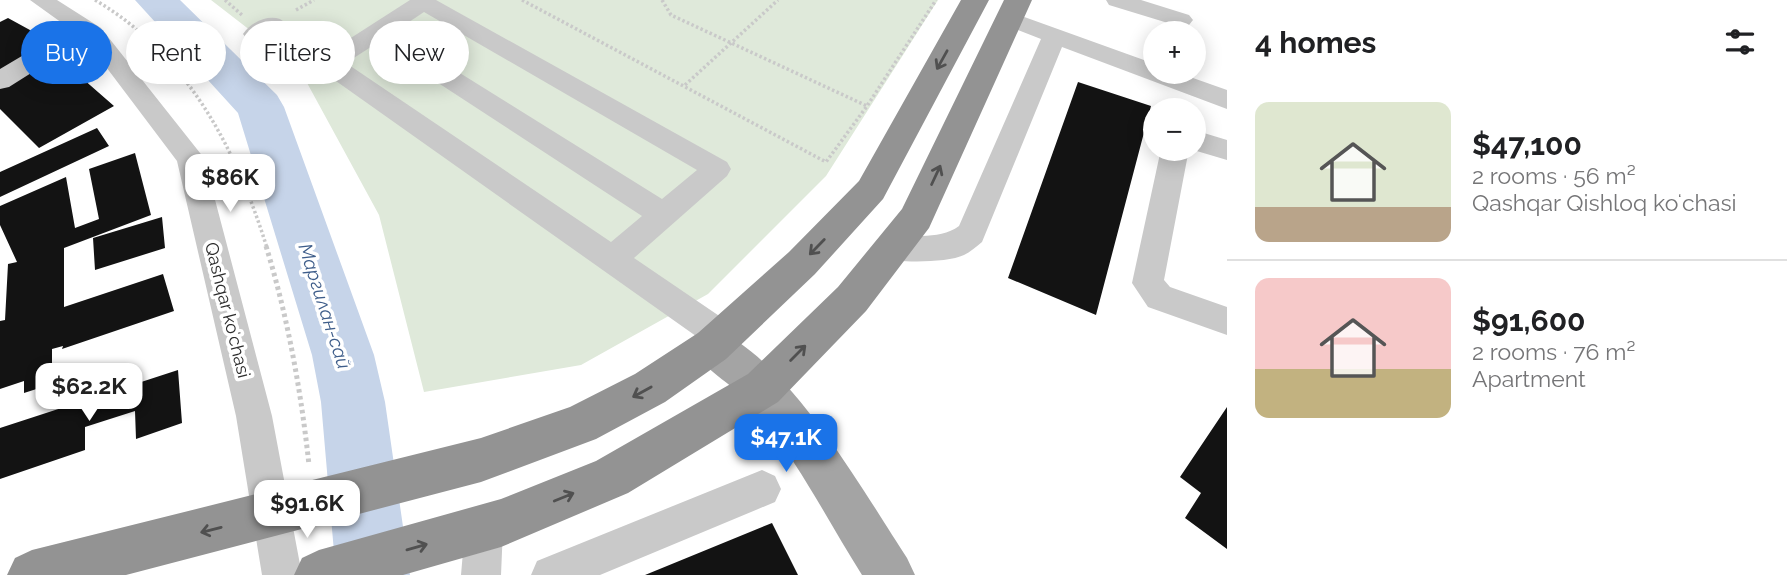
<!DOCTYPE html>
<meta charset="utf-8">
<style>
:root{--surface:#fff;--page:#f6f6f6;--text:#202124;--muted:#757577;--line:#e0e0e0;--accent:#1a73e8}
body{margin:0;font-family:Raleway,sans-serif;background:var(--page);color:var(--text);height:100vh;display:flex;flex-direction:column;font-size:26px;white-space:nowrap}
*{box-sizing:border-box;margin:0}
p{font-size:23px;color:var(--muted)}
.icon{flex:none;width:38px;height:38px;fill:none;stroke:currentColor;stroke-width:2;stroke-linecap:round;stroke-linejoin:round}
.map{position:relative;flex:1;overflow:hidden}
.sheet{display:flex;flex-direction:column;background:var(--surface);width:560px}
.sheet>*{flex:none}
.hud{position:absolute;left:21px;top:21px;width:665px;height:63px;display:flex;gap:14px}
.fabs{position:absolute;left:1143px;top:21px;display:grid;gap:14px}
.fabs a{display:grid;place-items:center;width:63px;height:63px;border-radius:50%;background:var(--surface);box-shadow:0 4px 18px #0003;font-size:35px}
.price{position:absolute;translate:-50% -60px;padding:0 16px;border-radius:14px;background:#fff;color:#222;font-size:23px;line-height:46px;filter:drop-shadow(0 2px 4px #0008)}
.price::after{content:'';position:absolute;left:50%;top:42px;width:21px;height:16px;margin-left:-10px;background:inherit;clip-path:polygon(0 0,100% 0,50% 100%)}
.price.on{background:var(--accent);color:#fff}
ul{padding:0;list-style:none}
li{display:flex;align-items:center;gap:21px;height:175px;padding:0 28px}
li+li{border-top:2px solid var(--line)}
li span{display:grid;place-items:center;flex:none;width:196px;height:140px;border-radius:14px;color:#555}
li>.icon{margin-inline-start:auto}
span .icon{width:84px;height:84px;fill:#fffc;stroke-width:1}
li b{font-size:30px}
h2{display:flex;justify-content:space-between;align-items:center;height:84px;padding:0 28px;font-size:30px}
.tag{padding:0 24px;border-radius:32px;background:var(--surface);box-shadow:0 4px 18px #0003;font-size:24px;line-height:63px}
.tag.on{background:var(--accent);color:#fff}
main{display:flex;flex:1;min-height:0}
.map>svg:first-child{display:block}
.green{fill:#dfe9da}
.lines{fill:none;stroke-linecap:round;stroke-linejoin:round}
.river{fill:#c6d4e9;fill-rule:evenodd}
.building{fill:#131313}
.path-far1{stroke:#c9c9c9;stroke-width:3.5;stroke-dasharray:2.5 2.5;stroke-linecap:butt}
.path{stroke:#c9c9c9;stroke-width:5;stroke-dasharray:3.5 3.5;stroke-linecap:butt}
.minor{fill:#c9c9c9;fill-rule:evenodd}
.major{fill:#a4a4a4;fill-rule:evenodd}
.highway{fill:#939393;fill-rule:evenodd}
.oneway{stroke:#505050}
.labels{text-anchor:middle;dominant-baseline:central;stroke-width:7;stroke-linejoin:round;paint-order:stroke}
.street-label{font-size:18px;fill:#2c2c2c;stroke:#fff}
.water-label{font-size:19px;font-style:italic;fill:#3e5d8a;stroke:#fff}
</style>
<main>
<div class="map">
<svg width="1227" height="575" viewBox="0 0 1227 575">
<rect width="100%" height="100%" fill="#fff"/>
<path class="green" d="M211 0H938L826 176 708 294 581 365 424 392 379 215 306 81 255 34Z"/>
<g class="lines">
<path class="river" d="M135 0H180L277 95 284 107 374 355 385 402 410 575H336L321 402 312 355 238 113Z"/>
</g>
<path class="building" d="M8 18 50 41 0 73V22Z
M59 58 114 106 39 148 0 109V88Z
M1078 82 1151 106 1096 315 1008 278Z
M97 128 109 146 0 197V172Z
M135 153 151 215 64 248V307L163 274 174 311 62 349 63 346 52 349V384L24 393V381L0 389V321L5 320 8 264 17 262 0 225V206L66 177 75 228 99 219 89 169Z
M162 217 165 248 95 270 93 238Z
M178 370 182 423 136 439 135 411 85 427V450L0 479V428Z
M1227 407V549L1185 518 1201 493 1180 477Z
M772 523 798 575H645Z"/>
<g class="lines">
<path class="path-far1" d="M95 0C187 54 236 148 267 248
M225 0 242 15
M522 0 826 162 867 106 936 0
M662 0 671 15 867 106
M296 10 314 0
M685 85 778 0"/>
<path class="path" d="M266 246C288 318 301 391 309 465"/>
<path class="minor" d="M30 0H57L101 28 204 158 272 416 302 575H262L236 416 177 161 85 39 9 87 0 89V69L69 28Z
M410 0H436L727 162 731 169 727 176 634 258 734 326 738 336 734 346 722 350 710 346 271 35 255 42 247 39 243 34C251 22 267 15 280 19L329 52ZM424 12 697 170 662 199 394 32ZM377 43 642 216 611 242 346 63Z
M1106 0H1141L1189 15 1193 20 1189 25 1181 27 1109 5Z
M1008 11 1155 64V72H1176L1227 90V109L1062 47 982 242C976 247 970 252 964 255 947 263 898 263 881 258L877 249 881 240C907 232 938 242 959 226L1041 39 1000 23 996 18 1000 13Z
M1194 130 1227 140V160L1190 149H1194Z
M1161 149H1189L1164 280 1170 287 1227 307V335L1148 307 1132 283Z
M762 470 775 476 781 489 775 502 600 575H531L537 561Z
M484 509 498 514 503 528 501 575H461L465 528 470 514Z"/>
<path class="major" d="M712 328C787 356 863 491 907 558L915 575H862C826 518 794 453 749 403 731 382 703 371 692 346L698 333Z"/>
<path class="highway" d="M961 0H989L883 199 815 274 726 359 665 402 596 439 481 482 126 575H7L15 558 32 550 481 438 570 407 635 374 698 333 789 252 859 181Z
M1004 0H1032L929 228 866 311 778 402 628 493 501 547 403 575H294L302 558 319 550 501 499 596 461 748 374 838 287 902 209Z"/>
</g>
<defs><path id="oneway-shaft" d="M-6 0H5M1.5-3L5.5 0L1.5 3" fill="none" stroke-width="1.6" stroke-linecap="round" stroke-linejoin="round" transform="scale(1.75)"/></defs>
<g class="oneway">
<use href="#oneway-shaft" transform="translate(942 60) rotate(119)"/>
<use href="#oneway-shaft" transform="translate(936 175) rotate(-65)"/>
<use href="#oneway-shaft" transform="translate(817 247) rotate(134)"/>
<use href="#oneway-shaft" transform="translate(798 353) rotate(-45)"/>
<use href="#oneway-shaft" transform="translate(642 392) rotate(151)"/>
<use href="#oneway-shaft" transform="translate(564 497) rotate(-22)"/>
<use href="#oneway-shaft" transform="translate(211 530) rotate(166)"/>
<use href="#oneway-shaft" transform="translate(417 547) rotate(-16)"/>
</g>
<g class="labels">
<g class="street-label">
<text transform="translate(228 310) rotate(76)">Qashqar koʻchasi</text>
</g>
<g class="water-label">
<text transform="translate(325 306) rotate(72)">Маргилан-сай</text>
</g>
</g>
</svg>
<div class="fabs">
<a>+</a>
<a>−</a>
</div>
<b class="price" style="left:230px;top:214px">$86K</b>
<b class="price" style="left:89px;top:423px">$62.2K</b>
<b class="price on" style="left:786px;top:474px">$47.1K</b>
<b class="price" style="left:307px;top:540px">$91.6K</b>
<div class="hud">
<a class="tag on">Buy</a>
<a class="tag">Rent</a>
<a class="tag">Filters</a>
<a class="tag">New</a>
</div>
</div>
<section class="sheet">
<h2>4 homes<svg class="icon" aria-label="filters" viewBox="0 0 24 24"><path d="M4 7h16M4 17h16"/><circle cx="9" cy="7" r="2"/><circle cx="15" cy="17" r="2"/></svg></h2>
<ul>
<li><span style="background:linear-gradient(#dfe7d0 75%,#b9a48a 0)"><svg class="icon" aria-label="home" viewBox="0 0 24 24"><path d="M3 11l9-7 9 7M6 9v11h12V9"/></svg></span><div><b>$47,100</b><p>2 rooms · 56 m²</p><p>Qashqar Qishloq koʻchasi</p></div></li>
<li><span style="background:linear-gradient(#f6c9c9 65%,#c2b280 0)"><svg class="icon" aria-label="home" viewBox="0 0 24 24"><path d="M3 11l9-7 9 7M6 9v11h12V9"/></svg></span><div><b>$91,600</b><p>2 rooms · 76 m²</p><p>Apartment</p></div></li>
</ul>
</section>
</main>
